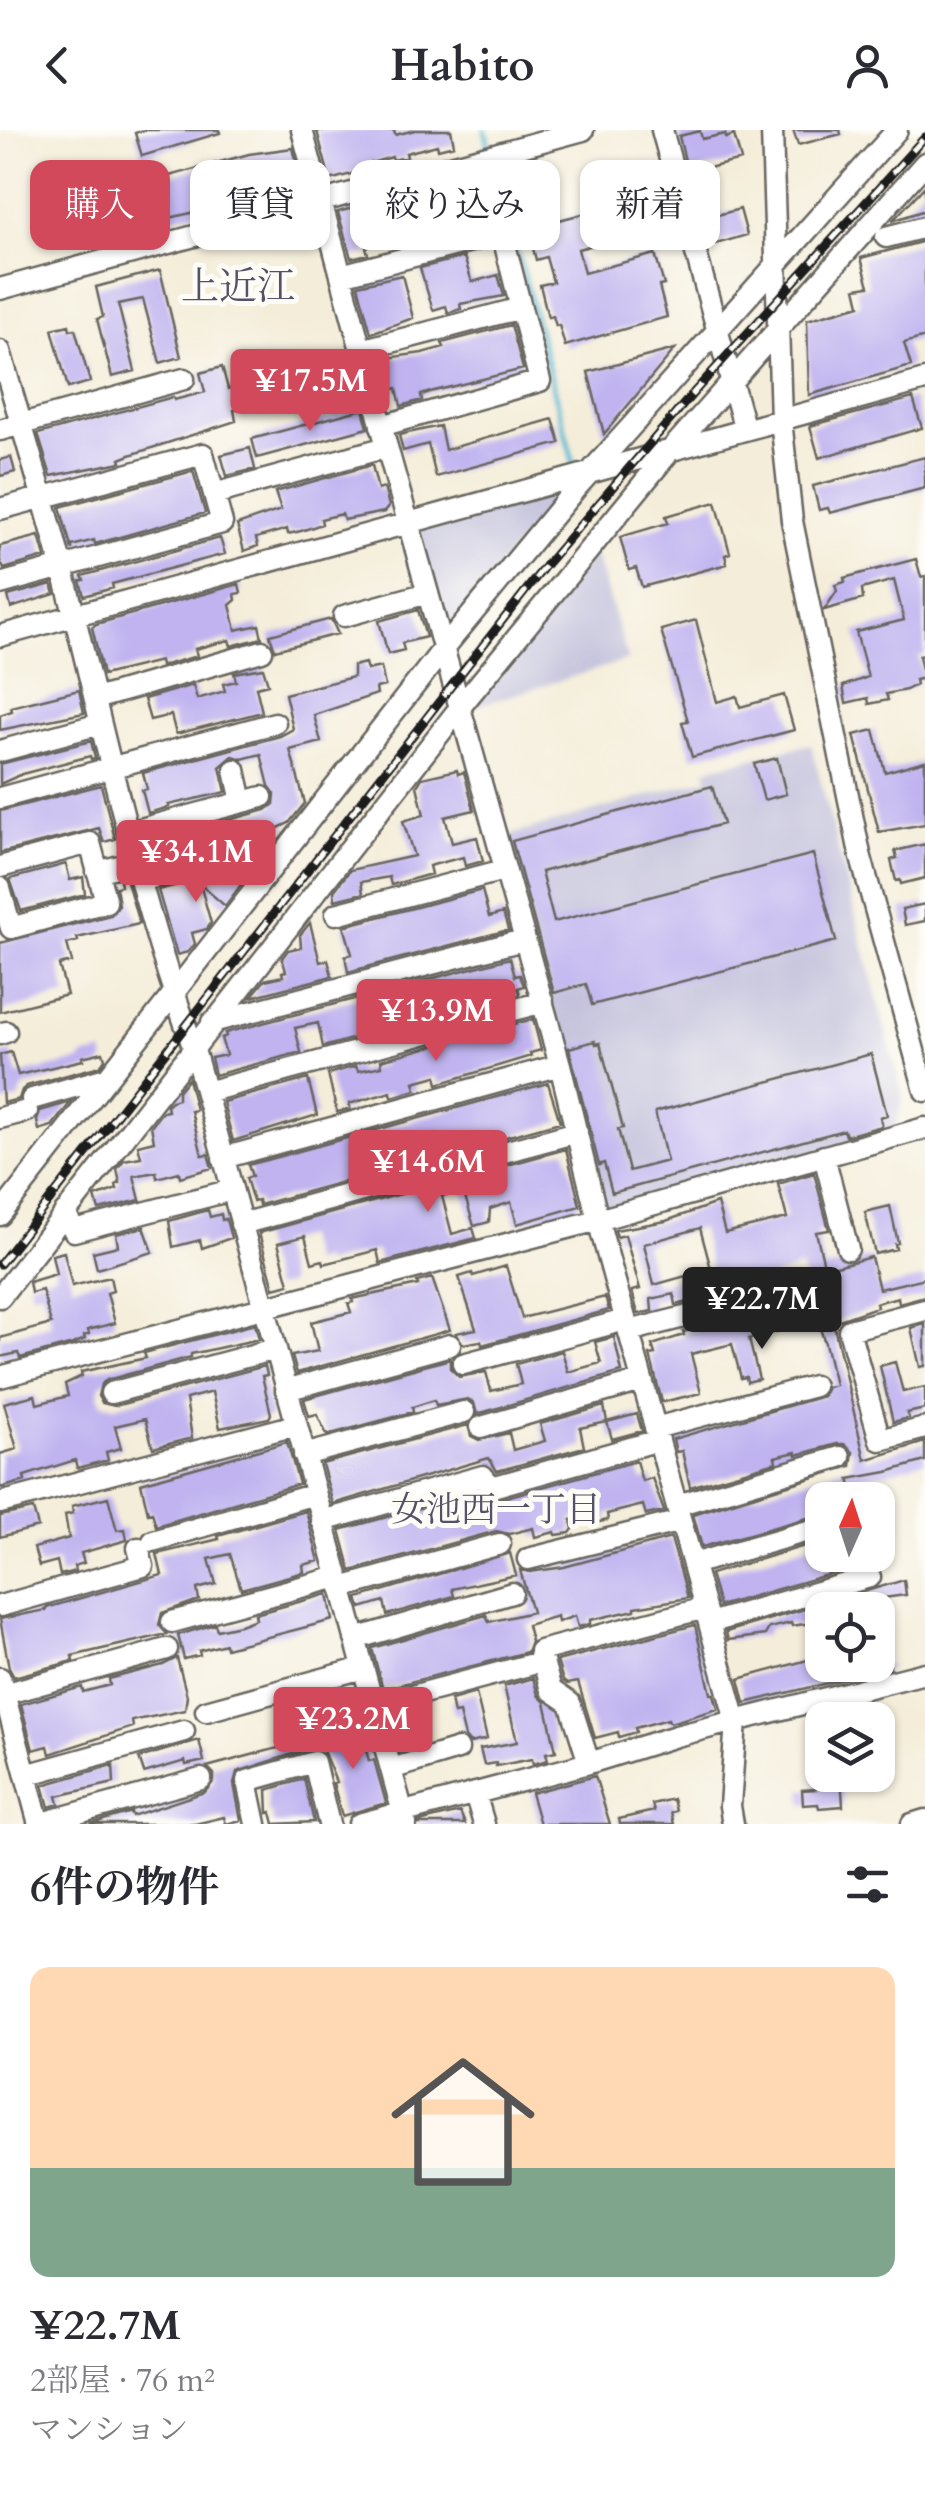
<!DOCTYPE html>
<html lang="ja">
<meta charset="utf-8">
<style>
:root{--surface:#fff;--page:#f7f7f7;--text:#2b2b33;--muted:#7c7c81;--accent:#d1495b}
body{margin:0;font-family:Cardo,"Noto Serif JP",serif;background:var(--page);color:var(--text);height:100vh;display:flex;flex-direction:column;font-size:38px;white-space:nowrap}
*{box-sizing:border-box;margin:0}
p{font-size:32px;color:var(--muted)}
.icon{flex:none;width:55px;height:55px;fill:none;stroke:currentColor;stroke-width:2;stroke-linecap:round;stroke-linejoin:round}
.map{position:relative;height:1694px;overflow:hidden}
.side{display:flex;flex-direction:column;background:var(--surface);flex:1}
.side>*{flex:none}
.hud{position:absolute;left:30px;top:30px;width:865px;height:90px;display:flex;gap:20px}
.needle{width:65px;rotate:3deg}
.tools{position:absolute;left:805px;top:1352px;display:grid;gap:20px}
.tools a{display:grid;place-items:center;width:90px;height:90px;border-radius:20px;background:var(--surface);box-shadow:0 2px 8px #0004;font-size:50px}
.price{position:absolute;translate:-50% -85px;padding:0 22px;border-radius:10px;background:var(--accent);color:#fff;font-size:32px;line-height:65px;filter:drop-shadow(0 2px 5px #0008)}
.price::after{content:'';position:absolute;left:50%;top:60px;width:30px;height:22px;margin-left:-15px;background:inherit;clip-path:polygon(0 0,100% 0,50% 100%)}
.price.on{background:#222;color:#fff}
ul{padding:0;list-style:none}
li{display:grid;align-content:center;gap:20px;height:530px;padding:0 30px}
li span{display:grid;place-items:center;height:310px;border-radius:20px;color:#555}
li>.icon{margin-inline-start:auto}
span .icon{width:180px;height:180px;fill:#fffc;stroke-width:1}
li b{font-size:42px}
h2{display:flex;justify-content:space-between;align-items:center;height:120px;padding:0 30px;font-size:42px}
.chip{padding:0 35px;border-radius:20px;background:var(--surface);box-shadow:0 2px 8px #0004;font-size:35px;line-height:90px}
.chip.on{background:var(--accent);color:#fff}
header{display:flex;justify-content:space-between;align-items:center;height:130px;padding:0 30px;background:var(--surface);font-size:45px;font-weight:600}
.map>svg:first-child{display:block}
.industrial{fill:#c3c1db}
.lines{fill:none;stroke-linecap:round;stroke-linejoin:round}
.stream{stroke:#56b9d4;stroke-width:5}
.building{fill:#c0b3f0;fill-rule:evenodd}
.minor-casing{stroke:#68655e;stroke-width:25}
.minor{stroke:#fff;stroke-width:20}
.rail-casing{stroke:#1c1c1c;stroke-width:9}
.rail{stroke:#fdfcf7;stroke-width:5;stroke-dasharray:15;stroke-linecap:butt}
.labels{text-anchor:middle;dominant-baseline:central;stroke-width:10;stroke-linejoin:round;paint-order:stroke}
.neighbourhood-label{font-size:35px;fill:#555166;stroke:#fdfcf7}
.quarter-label{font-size:38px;fill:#555166;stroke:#fdfcf7}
</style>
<header><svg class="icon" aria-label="back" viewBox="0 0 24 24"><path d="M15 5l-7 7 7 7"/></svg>Habito<svg class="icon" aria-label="person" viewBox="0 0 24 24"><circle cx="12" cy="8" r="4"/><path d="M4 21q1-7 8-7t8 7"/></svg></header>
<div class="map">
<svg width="925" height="1694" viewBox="0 0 925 1694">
<rect width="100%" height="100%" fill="#fdfcf7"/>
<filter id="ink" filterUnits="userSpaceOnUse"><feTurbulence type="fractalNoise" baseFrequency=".01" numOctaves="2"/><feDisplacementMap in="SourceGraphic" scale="20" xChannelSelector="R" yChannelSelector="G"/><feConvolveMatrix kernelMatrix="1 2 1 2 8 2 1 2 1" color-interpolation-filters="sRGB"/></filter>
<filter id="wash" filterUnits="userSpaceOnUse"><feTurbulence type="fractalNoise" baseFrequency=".0048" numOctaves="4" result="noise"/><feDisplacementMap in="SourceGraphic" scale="40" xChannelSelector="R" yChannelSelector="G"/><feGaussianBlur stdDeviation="2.25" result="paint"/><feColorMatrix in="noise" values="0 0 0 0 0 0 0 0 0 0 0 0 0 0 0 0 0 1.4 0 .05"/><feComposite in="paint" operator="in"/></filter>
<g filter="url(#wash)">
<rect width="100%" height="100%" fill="#f4edd9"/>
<path class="industrial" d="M568 354 446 500 418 397Z
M595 423 628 530 469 578Z
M811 614 903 968 895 1000 606 1079 500 708 707 649 706 639Z"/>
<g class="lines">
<path class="stream" d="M485 18 489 16 485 0
M494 32 575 339 572 340
M401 38 412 35
M373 46 389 42"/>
</g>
<g id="blocks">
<path class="building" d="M144 0H219L220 3 142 26 135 3Z
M394 0 395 5 415 0H451L454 15 438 19 437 15 406 23 407 27 393 30 392 27 360 36 362 41 330 50 317 1Z
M793 0H840L841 4 798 15Z
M700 1 702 9 725 4 726 8 734 5 741 30 688 43 679 6Z
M293 18 300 46 270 54 271 57 237 69 238 72 161 90 154 66 148 68 144 53 249 24Z
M545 36 559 90 665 63 674 94 578 119 584 143 655 124 664 155 659 156 667 187 565 216 559 195 556 196 553 186 548 187 540 155 553 152 546 127 536 130 514 44Z
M483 42 484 47 491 45 500 84 398 113V110L366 117 368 124 351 128 338 82Z
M925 56V80L892 91 898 85Z
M740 79 747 105 713 115 706 88Z
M925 111V207L904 213 911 236 809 265 807 190 860 175 856 158 869 156 861 128Z
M464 127 472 152 498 145 504 166 460 174 461 179 448 183 446 176 433 180 420 138Z
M160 140 181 227 160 233 143 169 118 174 135 241 112 247 97 189 103 187 96 157Z
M402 145 413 188 371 203 358 155Z
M69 195 70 200 75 199 90 252 68 258 52 199Z
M511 195 523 239 430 262 421 265 422 270 401 276 397 258 387 261 380 229 422 223 444 217 442 213Z
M675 219 604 304 588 242Z
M348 226 355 249 234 280 236 291 130 325 120 329 121 332 51 346 38 304 173 267 174 270 205 262 200 243 222 237 228 259Z
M913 268 922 298 819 328 810 296Z
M363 279 368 298 257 328 252 309Z
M553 289 560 313 436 347 428 314 403 321 399 305 440 296 445 320Z
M250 318 255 339 227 346 221 325Z
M11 327 15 342 0 346V330Z
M925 327V358L830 383 828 378 819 380 813 356Z
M372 335 378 360 384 358 389 376 384 382 344 390 342 384 321 389 322 394 301 401 288 404 287 399 256 408 258 416 244 421 237 395 281 380 275 362Z
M193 341 205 383 95 414 94 410 72 416V420L60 377Z
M716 372 730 423 725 425 727 434 642 457 636 438 629 440 620 407 668 393 666 386Z
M39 406 45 427 4 439 0 431V416Z
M220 408 225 424 112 454 113 458 84 466 80 451 84 450 82 446Z
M916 429 921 447 925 446V525L919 526 924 548 915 550 916 555 906 560 886 564 888 570 869 574 868 568 846 573 843 556 868 547 856 502 904 490 894 450 862 459 863 469 824 480 837 461 835 455 845 452 844 448Z
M52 454 55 464 11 478 8 466Z
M239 454 241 463 235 464 236 470 230 475 236 500 259 495 262 508 231 516 229 510 195 519 197 526 161 536 160 531 103 545 92 497 96 494Z
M418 480 426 507 402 513 404 520 388 524 379 491Z
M331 489 338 504 275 520 270 505Z
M696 490 717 572 737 566 740 577 784 565 794 600 692 627 682 592 688 591 661 500Z
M365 533 367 540 381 537 385 556 376 558 377 564 314 585 321 612 290 620 305 673 289 693 270 702 269 700 259 702 258 696 221 703 222 709 172 720 174 728 160 731 154 710 266 680 274 674 275 664 269 656 261 624 242 629 233 626 220 637 226 662 168 675 169 677 148 683 142 660 147 659 143 643 280 606 293 599 285 564 353 547V536Z
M263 538 268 554 256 557 262 582 176 604 171 585 150 590 144 569 193 555 197 569 225 561 223 554 236 551 234 543Z
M79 560 84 583 0 600V585L12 581 11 577Z
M874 600 885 642 925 631V694L879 702 854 605Z
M91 611 95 628 91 629 90 626 22 644 0 654V634Z
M777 628 786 664 764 670 754 634Z
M457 640 458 644 464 642 474 680 445 687 452 713 477 707 483 731 465 736 463 727 429 736 431 744 391 755 389 747 361 752 363 763 335 770 334 761 350 740 414 726 403 691 424 685 417 656 422 648Z
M101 655 115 709 104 712 99 698 0 723V681Z
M712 656 723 694 541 742 554 792 813 724 836 811 592 875 586 854 554 863 512 711Z
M925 714V748L901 754 900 750 896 751 891 730 897 728 895 721Z
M66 734 70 750 83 747 85 764 21 781 10 749Z
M255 736 225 776 200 754 211 793 207 799 192 803 195 814 188 822 177 825 158 760Z
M126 748 139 794 77 808 78 811 67 814 72 832 59 835 67 865 0 882V813L111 785 119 775 116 757 121 756 120 750Z
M482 760 489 787 503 783 508 800 348 842 345 826 352 824 344 796Z
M925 774V791L905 795 902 779Z
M310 793 320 832 328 830 332 846 251 867 265 850 283 846 282 842 286 841 282 828 288 820 301 817 300 805Z
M510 828 515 846 520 845 524 856 518 858 520 864 395 897 394 894 368 900 369 904 323 917 318 893 295 898 301 922 215 945 211 928 226 925 221 908 226 906 225 903Z
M533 889 541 920 530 923 531 926 438 954 436 946 414 952 416 960 392 967 391 962 349 974 350 979 337 982 328 944 356 936 358 941 382 936 381 930Z
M595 911 596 914 600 913 623 998 618 999 629 1041 667 1031 655 982 871 924 887 985 880 987 882 996 846 1006 844 1000 612 1063 604 1033 599 1035 569 918Z
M11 922 18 945 83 930 82 927 103 922 105 929 100 936 27 956 22 960 19 969 3 973 0 925Z
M188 949 196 980 191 981 202 1025 208 1024 212 1038 180 1047 179 1042 157 1048 156 1042 134 1046 140 1070 99 1080 95 1067 117 1059 116 1055 120 1053 117 1039 124 1030 141 1027 138 1015 154 1011 151 996 162 982 168 981 167 975 171 971 178 969V961Z
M308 949 317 985 233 1011 223 972Z
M548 953 560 992 259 1075 258 1070 253 1071 246 1048 252 1046 248 1035Z
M71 972 52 996 39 1000 37 991 40 981Z
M566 1019 580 1076 517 1094 511 1072 490 1079 489 1092 474 1096 463 1060 442 1066 452 1104 473 1098 476 1108 380 1133 377 1120 324 1134 323 1130 312 1133 305 1106 278 1113 289 1154 274 1158 259 1103Z
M814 1043 829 1100 816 1102 825 1139 871 1127 879 1159 925 1148V1166L899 1173 898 1167 876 1173 877 1177 833 1192 865 1330 925 1312V1331L887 1342 849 1349 855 1370H822V1384L702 1417 693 1384 851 1336 853 1322 844 1314H837L797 1325 796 1322 775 1327 776 1332 690 1357 682 1321 676 1322 673 1309 823 1266 827 1257 835 1255 825 1213 816 1186 786 1193 787 1199 749 1209 759 1249 747 1252 746 1247 741 1248 732 1214 691 1224 701 1263 662 1272 650 1225 655 1224 652 1215 684 1205 683 1202 809 1172 801 1137 744 1158 742 1150 711 1159 713 1166 676 1175 674 1164 651 1169 652 1181 638 1184 632 1161 640 1159 625 1105 617 1107 615 1100 666 1091 717 1073 725 1103 787 1088 778 1054ZM700 1098 711 1139 654 1155 644 1114Z
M890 1076 898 1113 895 1114 896 1119 875 1124 865 1082Z
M208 1080 210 1087 221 1084 222 1090 226 1089 231 1108 202 1118 200 1110 173 1117 169 1091Z
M144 1097 153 1122 97 1139 93 1122 118 1116 116 1104Z
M64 1122 72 1156 110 1147 113 1161 107 1163 115 1193 88 1200 89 1204 84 1206 85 1209 73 1214 20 1228 18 1223 0 1227V1208L51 1194 42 1160 31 1163 29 1152 56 1144 52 1125Z
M506 1136 522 1188 605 1167 609 1180 482 1215 481 1211 463 1214 456 1203 476 1199 459 1147 472 1143 473 1146Z
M432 1148 450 1200 297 1243 292 1226 318 1221 311 1192 351 1182 348 1173 353 1172 352 1169 418 1155 417 1152Z
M255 1194 259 1209 191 1224V1227L107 1250 101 1254 98 1266 102 1273 115 1276 265 1236 267 1245 262 1246 271 1284 269 1288 220 1298 212 1262 186 1269 192 1308 153 1318 145 1289 115 1296 121 1318 106 1322 108 1330 77 1338 75 1330 24 1346 25 1351 0 1358V1324L17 1319 4 1273 35 1265 37 1274 68 1266 65 1254 82 1246 81 1242 146 1228 144 1223Z
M925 1194V1236L920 1237 911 1198Z
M614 1207 622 1242 477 1284 474 1273 468 1269 436 1275 434 1270 412 1277 413 1282 327 1305 317 1284 309 1286 304 1269 450 1229V1238L459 1247 486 1242 491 1261 521 1254 516 1234 562 1221 568 1242 601 1233 595 1212Z
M895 1232 903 1262 925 1257V1279L907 1283 909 1288 893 1292 880 1236Z
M604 1276 607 1292 580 1298 584 1317 497 1341 489 1328 333 1374 322 1334 468 1295 471 1306 479 1310 509 1303 513 1320 545 1311 540 1294Z
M637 1284 642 1301 612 1309 607 1292Z
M287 1312 299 1354 156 1396 152 1382 148 1383 141 1353Z
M636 1331 642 1351 652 1348 664 1381 646 1385 643 1375 607 1384 608 1390 595 1393 593 1384 571 1390 573 1399 570 1403 556 1405 555 1402 535 1407 533 1398 509 1404 496 1401 351 1441 340 1400 478 1362 487 1370H496Z
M108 1367 116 1397 117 1400 125 1399 127 1410 81 1423 84 1433 74 1436 75 1441 60 1445 57 1431 39 1436 34 1418 69 1408 65 1385 73 1383 72 1376Z
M33 1379 38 1397 0 1407V1386Z
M306 1381 319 1431 303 1435 304 1442 241 1459 230 1424 209 1429 216 1454 197 1459 199 1470 162 1483 159 1495 167 1504 72 1526 73 1531 14 1547 9 1538 0 1489 46 1480V1478L162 1445 157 1424 219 1409 218 1406Z
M671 1408 688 1468 635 1477V1480L590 1490V1494L578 1497 575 1486 558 1492 557 1486 527 1495 531 1511 527 1522 383 1559 372 1518 486 1485 489 1492 532 1482 520 1440 530 1442 564 1437Z
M822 1411V1425H859L861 1435 719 1476 710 1444Z
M510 1423 516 1445 452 1459 454 1466 387 1485 384 1471 361 1478 358 1468Z
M904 1450 906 1465 883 1468 885 1475 860 1480H822V1491L792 1496 791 1493 769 1498 765 1505 728 1510 726 1502Z
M328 1464 333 1490 226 1518 225 1514 199 1521 200 1525 184 1529 178 1505 215 1494 217 1500 240 1495 256 1489 255 1484Z
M695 1495 711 1564H714L718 1579 670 1593 668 1589 635 1598 636 1602 619 1607 618 1602 595 1608 578 1552 567 1554 563 1551 557 1531Z
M822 1526V1535H890V1538L745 1573 739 1549Z
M177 1528 187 1566 185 1580 132 1591 133 1597 50 1624 48 1616 33 1620 21 1574 82 1557 83 1562 110 1555 109 1549 163 1535Z
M533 1548 538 1565 545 1572 556 1621 546 1623 548 1630 533 1634 532 1629 496 1636V1633L484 1635 480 1619 517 1612 504 1556Z
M476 1563 487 1609 470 1613 465 1607 459 1583 454 1584 451 1570Z
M360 1598 369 1631 374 1630 386 1673 342 1686 333 1653 336 1652 318 1608Z
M199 1610 204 1631 186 1635 185 1631 144 1643 139 1628Z
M304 1611 305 1620 237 1642 234 1654 241 1690 226 1694 224 1687 195 1694H90L131 1682 132 1686 205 1662 214 1651V1644L207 1637Z
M113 1635 114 1653 57 1666 59 1674 49 1677 43 1655Z
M815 1645H841L843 1676 819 1678 818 1674 803 1675 802 1660 816 1659Z
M595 1646 610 1694H540L531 1663Z
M304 1649 314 1692 274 1694 271 1682 268 1683 267 1660Z
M673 1669 676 1681 671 1682 674 1694H620L619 1689 654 1681 652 1674Z
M460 1682 465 1694H419V1692Z"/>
</g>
</g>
<g filter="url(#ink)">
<use href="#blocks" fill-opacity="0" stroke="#68655e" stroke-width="2.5"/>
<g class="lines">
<defs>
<path id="minor" d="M302 0 387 317
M662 0 745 300
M772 0 781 290 792 391 860 724 925 961
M886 107 925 97
M341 145 502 103 521 178 361 220
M0 159 583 0
M0 221C26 311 54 401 76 492 111 633 142 779 193 916L406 1694
M381 296 540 251 521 178
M0 300 184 249
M214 364 387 317 560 935 598 1090 736 1591 730 1676 733 1694
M0 379 203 324 222 393 0 454
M344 486 428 463
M0 506 925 250
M95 569 262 521
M0 621 100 594
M235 640 242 672
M0 668 275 593
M129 702 262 667
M0 737 90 713 106 772 11 798 0 758
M97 742 138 731
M143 750 253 721 270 726 276 732
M336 784 504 740
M212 892 523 810
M0 904 6 902
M206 962 543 872
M32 969 106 948
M0 988 27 981
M824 1026 848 1119
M223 1028 560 935
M65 1082 74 1101 232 1060
M0 1085 444 518 576 358 897 0
M241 1094 577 1002
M0 1167 465 571 670 321 925 33
M925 1180 849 1200 880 1310 925 1298
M629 1201 787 1161
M463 1234 625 1190
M0 1247 598 1090 925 998
M286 1260 450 1215
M111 1263 275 1219
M481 1297 642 1251
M655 1298 814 1256
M304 1325 464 1282
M0 1373 296 1295
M677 1375 840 1327
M322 1391 483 1346 492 1357 659 1310
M153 1411 315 1364
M528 1429 681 1391
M693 1434 822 1397
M341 1458 500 1414
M0 1476 143 1436 138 1418
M172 1492 338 1447
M709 1493 870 1447
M355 1509 512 1463
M0 1548 39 1694
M4 1564 167 1519
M819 1571 822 1604
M374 1576 529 1535
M206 1581 363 1538
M589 1633 570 1573 551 1560 540 1521 705 1478
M391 1639 458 1619
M26 1645 184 1601
M475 1663 484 1694
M38 1694 201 1649
M256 1694 247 1651 314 1632 329 1694
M359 1694 589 1633 676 1606 925 1543
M912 1694 925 1690"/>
</defs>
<use href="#minor" class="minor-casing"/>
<use href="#minor" class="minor"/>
<defs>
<path id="rail" d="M0 1134 545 436 695 261 925 7"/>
</defs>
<use href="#rail" class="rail-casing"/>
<use href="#rail" class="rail"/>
</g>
</g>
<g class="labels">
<g class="neighbourhood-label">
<text x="496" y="1380">女池西一丁目</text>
</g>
<g class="quarter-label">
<text x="238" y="157">上近江</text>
</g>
</g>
</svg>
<div class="tools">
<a><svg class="needle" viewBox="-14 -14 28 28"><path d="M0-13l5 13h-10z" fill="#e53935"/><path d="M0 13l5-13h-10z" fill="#7c7c81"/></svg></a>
<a><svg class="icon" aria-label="locate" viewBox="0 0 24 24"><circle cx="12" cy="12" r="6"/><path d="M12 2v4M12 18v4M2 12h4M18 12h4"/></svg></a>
<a><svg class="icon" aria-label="layers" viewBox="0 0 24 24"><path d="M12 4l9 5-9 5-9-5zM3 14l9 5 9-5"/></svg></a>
</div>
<b class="price" style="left:310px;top:304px">¥17.5M</b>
<b class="price" style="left:196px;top:775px">¥34.1M</b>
<b class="price" style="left:436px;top:934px">¥13.9M</b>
<b class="price" style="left:428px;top:1085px">¥14.6M</b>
<b class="price on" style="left:762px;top:1222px">¥22.7M</b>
<b class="price" style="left:353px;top:1642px">¥23.2M</b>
<div class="hud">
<a class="chip on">購入</a>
<a class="chip">賃貸</a>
<a class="chip">絞り込み</a>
<a class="chip">新着</a>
</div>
</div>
<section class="side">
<h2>6件の物件<svg class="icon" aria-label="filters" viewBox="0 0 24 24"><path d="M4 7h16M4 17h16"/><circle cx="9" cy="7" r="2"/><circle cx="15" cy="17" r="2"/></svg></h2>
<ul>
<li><span style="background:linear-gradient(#ffd9b3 65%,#7fa58c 0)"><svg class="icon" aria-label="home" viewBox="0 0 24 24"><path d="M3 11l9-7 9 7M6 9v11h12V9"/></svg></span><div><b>¥22.7M</b><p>2部屋 · 76 m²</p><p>マンション</p></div></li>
</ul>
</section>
